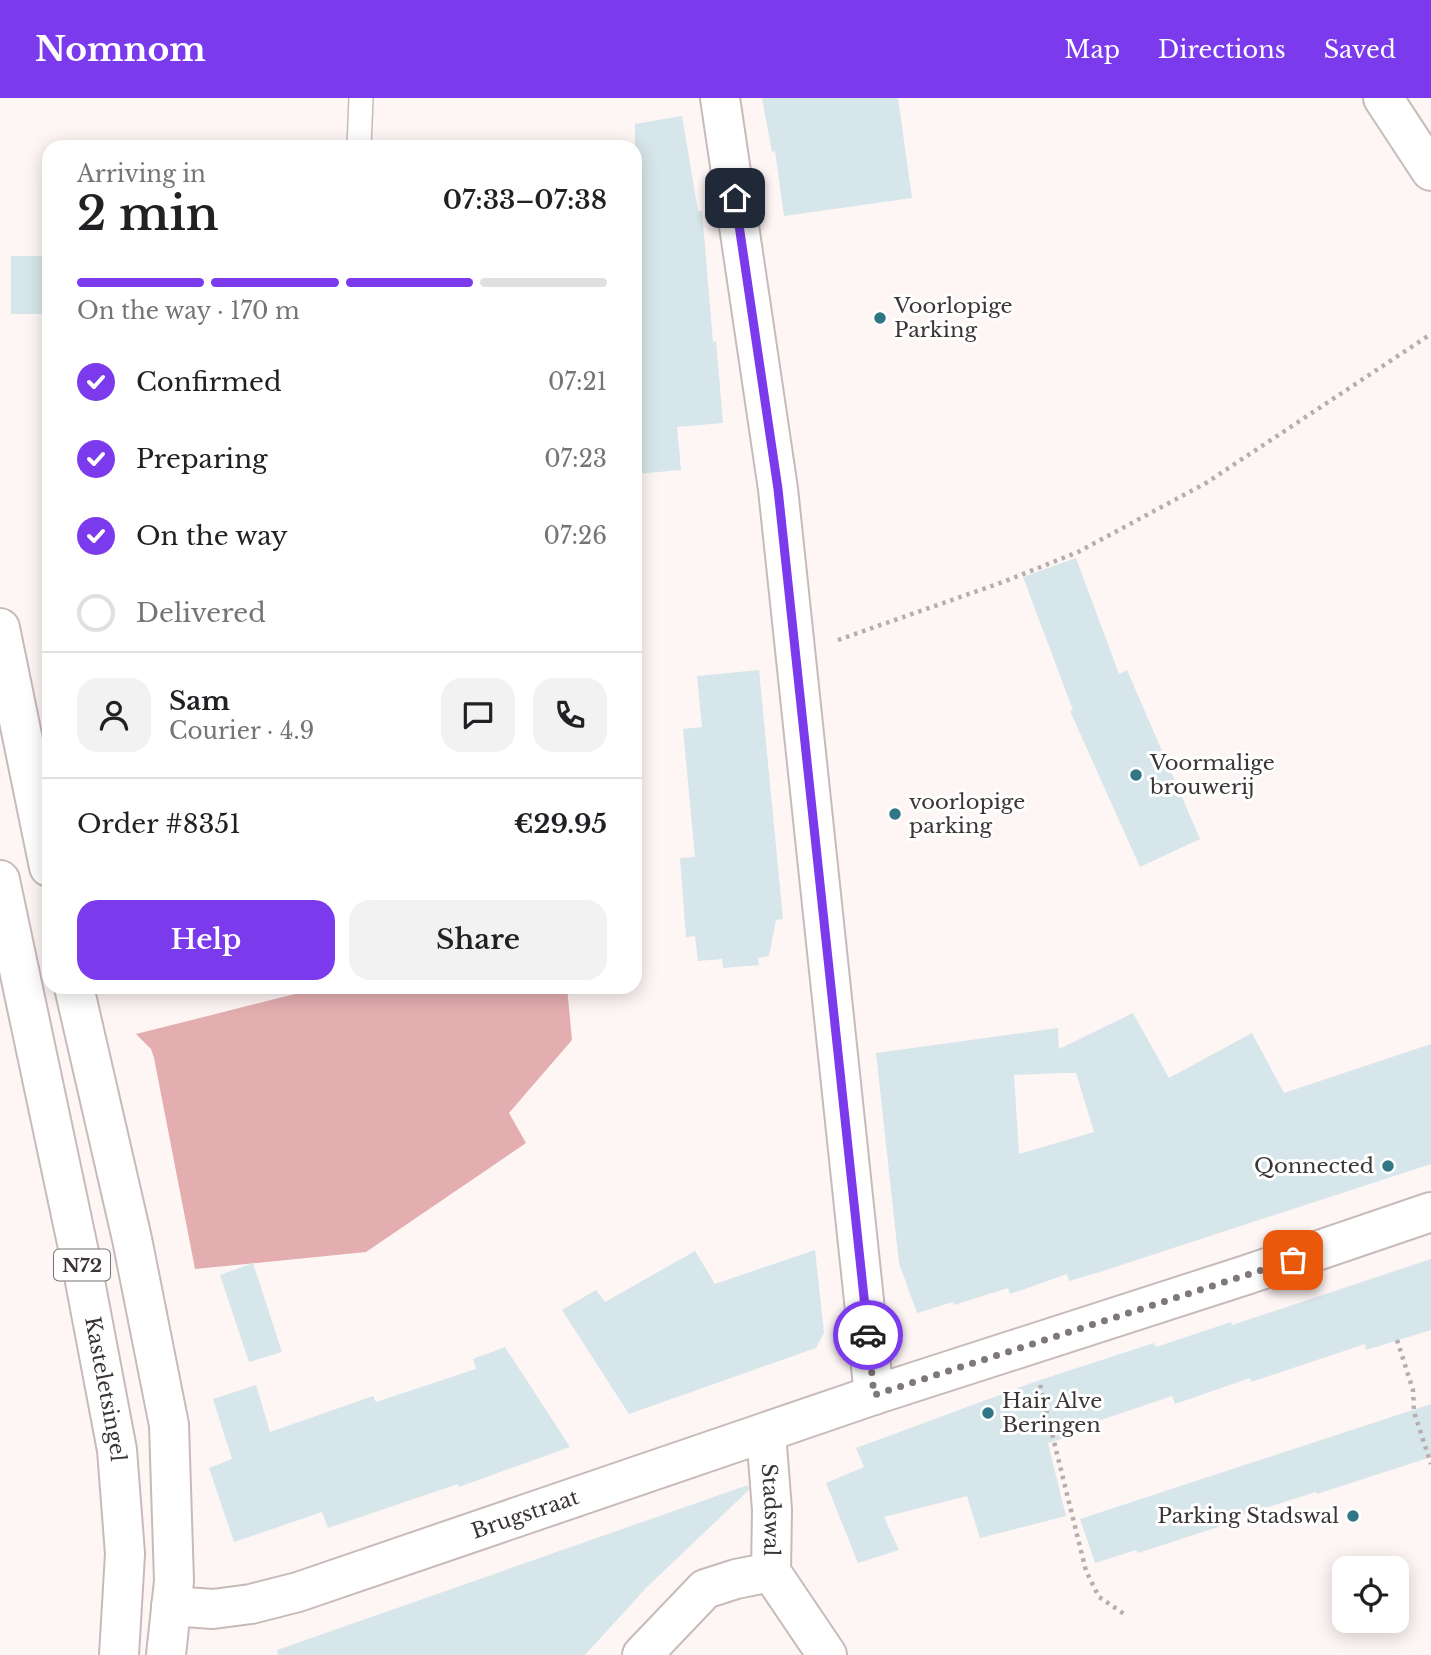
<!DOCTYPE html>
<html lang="en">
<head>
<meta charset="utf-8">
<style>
  body { margin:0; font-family:"Libre Baskerville",serif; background:#f2f2f2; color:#202124; height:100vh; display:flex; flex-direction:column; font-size:26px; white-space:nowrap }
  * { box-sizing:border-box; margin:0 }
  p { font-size:23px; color:#757577 }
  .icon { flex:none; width:38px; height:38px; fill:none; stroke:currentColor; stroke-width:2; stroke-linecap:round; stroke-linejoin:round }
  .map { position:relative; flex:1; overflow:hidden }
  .panel { position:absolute; left:42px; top:42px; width:600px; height:854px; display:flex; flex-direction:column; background:#fff; border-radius:21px; box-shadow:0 4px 18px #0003 }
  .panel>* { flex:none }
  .controls { position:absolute; left:1332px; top:1458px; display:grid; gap:14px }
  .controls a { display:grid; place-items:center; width:77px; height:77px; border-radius:14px; background:#fff; box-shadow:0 4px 18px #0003; font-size:35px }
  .pin { position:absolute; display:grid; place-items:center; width:60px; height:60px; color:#fff; margin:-30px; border-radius:14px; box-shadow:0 4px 10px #0006 }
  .courier { position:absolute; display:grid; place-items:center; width:70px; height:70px; margin:-35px; border:5px solid #7c3aed; border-radius:50%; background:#fff; color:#222; box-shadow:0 2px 9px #0007 }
  .head em { font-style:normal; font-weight:600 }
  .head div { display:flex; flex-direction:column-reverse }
  .head { display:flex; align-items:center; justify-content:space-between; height:119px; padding:0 35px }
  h1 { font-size:46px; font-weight:600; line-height:52px }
  .bar { display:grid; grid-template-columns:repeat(4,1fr); gap:10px 7px; align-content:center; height:84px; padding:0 35px }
  .bar i { height:9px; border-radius:5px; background:#e0e0e0 }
  .bar .on { background:#7c3aed }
  .bar p { grid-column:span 4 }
  .line { display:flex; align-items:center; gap:18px; padding:0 35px; border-top:2px solid #e0e0e0 }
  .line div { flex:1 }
  .round { display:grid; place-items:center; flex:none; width:74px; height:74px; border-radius:21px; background:#f2f2f2 }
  ol { padding:0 35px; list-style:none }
  li { display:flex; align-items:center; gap:21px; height:77px }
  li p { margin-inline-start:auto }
  li .icon { padding:7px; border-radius:50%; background:#7c3aed; color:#fff; stroke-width:4 }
  li:last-child { color:#757577 }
  li i { width:38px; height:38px; border:4px solid #e0e0e0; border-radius:50% }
  .action { display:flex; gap:14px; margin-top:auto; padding:14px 35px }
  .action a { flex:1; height:80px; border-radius:21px; background:#7c3aed; color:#fff; font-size:28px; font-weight:600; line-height:80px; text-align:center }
  .action a+a { background:#f2f2f2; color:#202124 }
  header { display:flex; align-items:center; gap:42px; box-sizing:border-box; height:98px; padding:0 35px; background:#7c3aed; color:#fff }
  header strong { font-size:33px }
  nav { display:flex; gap:38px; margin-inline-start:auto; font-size:24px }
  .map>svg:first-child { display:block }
</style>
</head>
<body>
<header>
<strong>Nomnom</strong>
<nav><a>Map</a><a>Directions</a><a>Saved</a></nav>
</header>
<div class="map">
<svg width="1431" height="1557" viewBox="0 0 1431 1557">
  <rect width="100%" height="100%" fill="#fef5f5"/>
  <path fill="#e4aeb0" d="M323,889H567L572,942L509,1015L526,1045L366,1154L195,1171L154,960L151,951L136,936Z"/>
  <path fill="#d7e6ea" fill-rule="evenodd" d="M762,0H898L912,100L784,118L775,53L772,54Z
    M682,18L698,113H702L713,244L716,243L723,325L677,329L681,372L635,376V26Z
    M11,158H49V216H11Z
    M1076,460L1119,576L1127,572L1200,741L1140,769L1070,613L1073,612L1023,479Z
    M759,572L783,821L776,822L769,858L758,860L759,867L723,870L722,861L698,863L695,838L686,839L680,760L695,759L683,631L702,629L697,578Z
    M1133,915L1169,980L1252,935L1284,995L1431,946V1066L1103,1173L1069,1183L1067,1176L1010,1196L1008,1190L954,1207L953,1204L917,1215L899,1165L876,955L1058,930L1059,951ZM1060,975H1076L1094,1034L1019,1056L1014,977Z
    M815,1152L824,1235L816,1250L629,1316L562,1212L596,1192L605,1204L695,1153L715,1186Z
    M1431,1161V1232L1366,1252L1365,1246L1251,1284L1250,1280L1175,1306L1172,1298L1095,1324L1097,1330L1048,1345L1066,1418L980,1440L967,1398L884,1419L899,1452L858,1465L826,1385L864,1369L856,1350L1040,1282L1154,1245L1156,1249L1231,1224L1232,1227Z
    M253,1165L282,1254L249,1264L220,1177Z
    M505,1249L570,1349L459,1389L458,1386L328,1430L322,1414L234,1444L209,1370L232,1361L213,1301L256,1287L270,1334L373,1298L376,1304L476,1271L473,1261Z
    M1431,1306V1359L1317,1396L1316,1394L1220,1424L1221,1428L1138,1455L1136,1452L1095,1465L1080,1421Z
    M748,1387L749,1392L647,1489L585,1557H278L277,1552Z"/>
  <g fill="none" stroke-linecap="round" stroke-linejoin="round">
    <defs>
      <path id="lane" d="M359,49L361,0"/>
      <g id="street">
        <path d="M720,0L778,391L874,1297"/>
        <path d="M1383,0L1431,73"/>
        <path id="s1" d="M766,1335L772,1412L771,1474L827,1557"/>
        <path id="s2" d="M171,1508L213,1511L251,1506L298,1494L874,1297L1246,1177L1431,1114"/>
        <path d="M642,1557L705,1491L736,1481L771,1474"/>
      </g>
      <g id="primary">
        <path d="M0,530L49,769"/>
        <path id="s3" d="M0,782L84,1178L117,1352L125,1456L119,1557"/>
        <path d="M74,889L132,1141L169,1327L174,1483L166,1557"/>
      </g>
    </defs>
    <use href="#lane" stroke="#c9baba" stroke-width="26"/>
    <use href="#street" stroke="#c9baba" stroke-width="42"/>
    <use href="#primary" stroke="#c9baba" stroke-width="42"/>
    <path stroke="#b6aeae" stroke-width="4.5" stroke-dasharray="3.5 5" stroke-linecap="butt" d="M838,542L1003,484L1078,454L1206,385L1431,236
      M1397,1242L1413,1292L1414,1314L1431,1366
      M1040,1287L1086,1473L1099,1499L1127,1518"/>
    <use href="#lane" stroke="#fff" stroke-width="23"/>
    <use href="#street" stroke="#fff" stroke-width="38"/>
    <use href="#primary" stroke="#fff" stroke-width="38"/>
  </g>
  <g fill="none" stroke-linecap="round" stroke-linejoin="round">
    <path stroke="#7f7878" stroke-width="7" stroke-dasharray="0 12.6" d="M868,1237L874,1297L1293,1162"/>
    <path stroke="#7c3aed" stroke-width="9" d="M735,100L778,391L868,1237"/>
  </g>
  <g fill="#317685" stroke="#fff" stroke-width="2.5">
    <circle cx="880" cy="220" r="7"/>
    <circle cx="1136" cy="677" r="7"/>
    <circle cx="895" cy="716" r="7"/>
    <circle cx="1388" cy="1068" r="7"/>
    <circle cx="988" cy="1315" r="7"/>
    <circle cx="1353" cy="1418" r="7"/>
  </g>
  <g text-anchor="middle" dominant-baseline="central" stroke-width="6" stroke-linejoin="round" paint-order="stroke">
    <rect fill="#fff" stroke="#767272" stroke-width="2" x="54" y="1151.5" width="56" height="31" rx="5"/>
    <g font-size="19" font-weight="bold" fill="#3b3535">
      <text x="82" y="1167">N72</text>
    </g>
    <g font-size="21" fill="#3b3535" stroke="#fff" text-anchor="start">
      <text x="894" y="208">Voorlopige<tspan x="894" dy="24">Parking</tspan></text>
      <text x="1150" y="665">Voormalige<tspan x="1150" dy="24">brouwerij</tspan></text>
      <text x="909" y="704">voorlopige<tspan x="909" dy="24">parking</tspan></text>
      <text x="1374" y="1068" text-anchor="end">Qonnected</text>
      <text x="1002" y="1303">Hair Alve<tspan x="1002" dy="24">Beringen</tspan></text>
      <text x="1339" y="1418" text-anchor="end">Parking Stadswal</text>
    </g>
    <g font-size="21" fill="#3b3535" stroke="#fff">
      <text stroke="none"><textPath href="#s3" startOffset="520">Kasteletsingel</textPath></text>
      <text stroke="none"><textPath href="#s1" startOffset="77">Stadswal</textPath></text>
      <text stroke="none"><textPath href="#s2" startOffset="369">Brugstraat</textPath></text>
    </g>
  </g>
</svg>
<div class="controls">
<a><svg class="icon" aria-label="locate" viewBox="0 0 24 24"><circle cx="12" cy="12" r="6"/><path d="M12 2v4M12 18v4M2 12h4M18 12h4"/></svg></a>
</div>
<div class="pin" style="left:1293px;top:1162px;background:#ea580c"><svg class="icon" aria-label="bag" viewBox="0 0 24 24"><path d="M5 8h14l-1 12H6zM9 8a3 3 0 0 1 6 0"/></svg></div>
<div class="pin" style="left:735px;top:100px;background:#1f2937"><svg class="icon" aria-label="home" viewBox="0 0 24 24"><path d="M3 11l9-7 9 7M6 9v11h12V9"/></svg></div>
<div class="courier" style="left:868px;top:1237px"><svg class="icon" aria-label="car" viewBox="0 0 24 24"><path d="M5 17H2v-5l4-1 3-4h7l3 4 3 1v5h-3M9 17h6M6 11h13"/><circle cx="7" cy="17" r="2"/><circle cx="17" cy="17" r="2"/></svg></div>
<section class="panel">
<div class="head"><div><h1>2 min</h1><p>Arriving in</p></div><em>07:33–07:38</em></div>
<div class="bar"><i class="on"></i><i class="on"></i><i class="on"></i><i></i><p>On the way · 170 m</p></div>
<ol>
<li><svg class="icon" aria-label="check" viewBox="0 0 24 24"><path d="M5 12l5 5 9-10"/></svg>Confirmed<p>07:21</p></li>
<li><svg class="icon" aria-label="check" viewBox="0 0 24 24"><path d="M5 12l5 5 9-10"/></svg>Preparing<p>07:23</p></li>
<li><svg class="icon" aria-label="check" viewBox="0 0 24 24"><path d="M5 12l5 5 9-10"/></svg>On the way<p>07:26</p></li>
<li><i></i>Delivered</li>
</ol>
<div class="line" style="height:126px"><a class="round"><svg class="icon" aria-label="person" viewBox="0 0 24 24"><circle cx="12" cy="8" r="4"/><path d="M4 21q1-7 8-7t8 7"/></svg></a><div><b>Sam</b><p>Courier · 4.9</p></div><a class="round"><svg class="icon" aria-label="chat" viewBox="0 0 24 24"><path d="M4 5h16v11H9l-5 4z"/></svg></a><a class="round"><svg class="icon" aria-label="phone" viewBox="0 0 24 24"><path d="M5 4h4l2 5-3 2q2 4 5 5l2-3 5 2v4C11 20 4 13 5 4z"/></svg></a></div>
<div class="line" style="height:91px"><div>Order #8351</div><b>€29.95</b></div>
<div class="action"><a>Help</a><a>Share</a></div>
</section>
</div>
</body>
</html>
